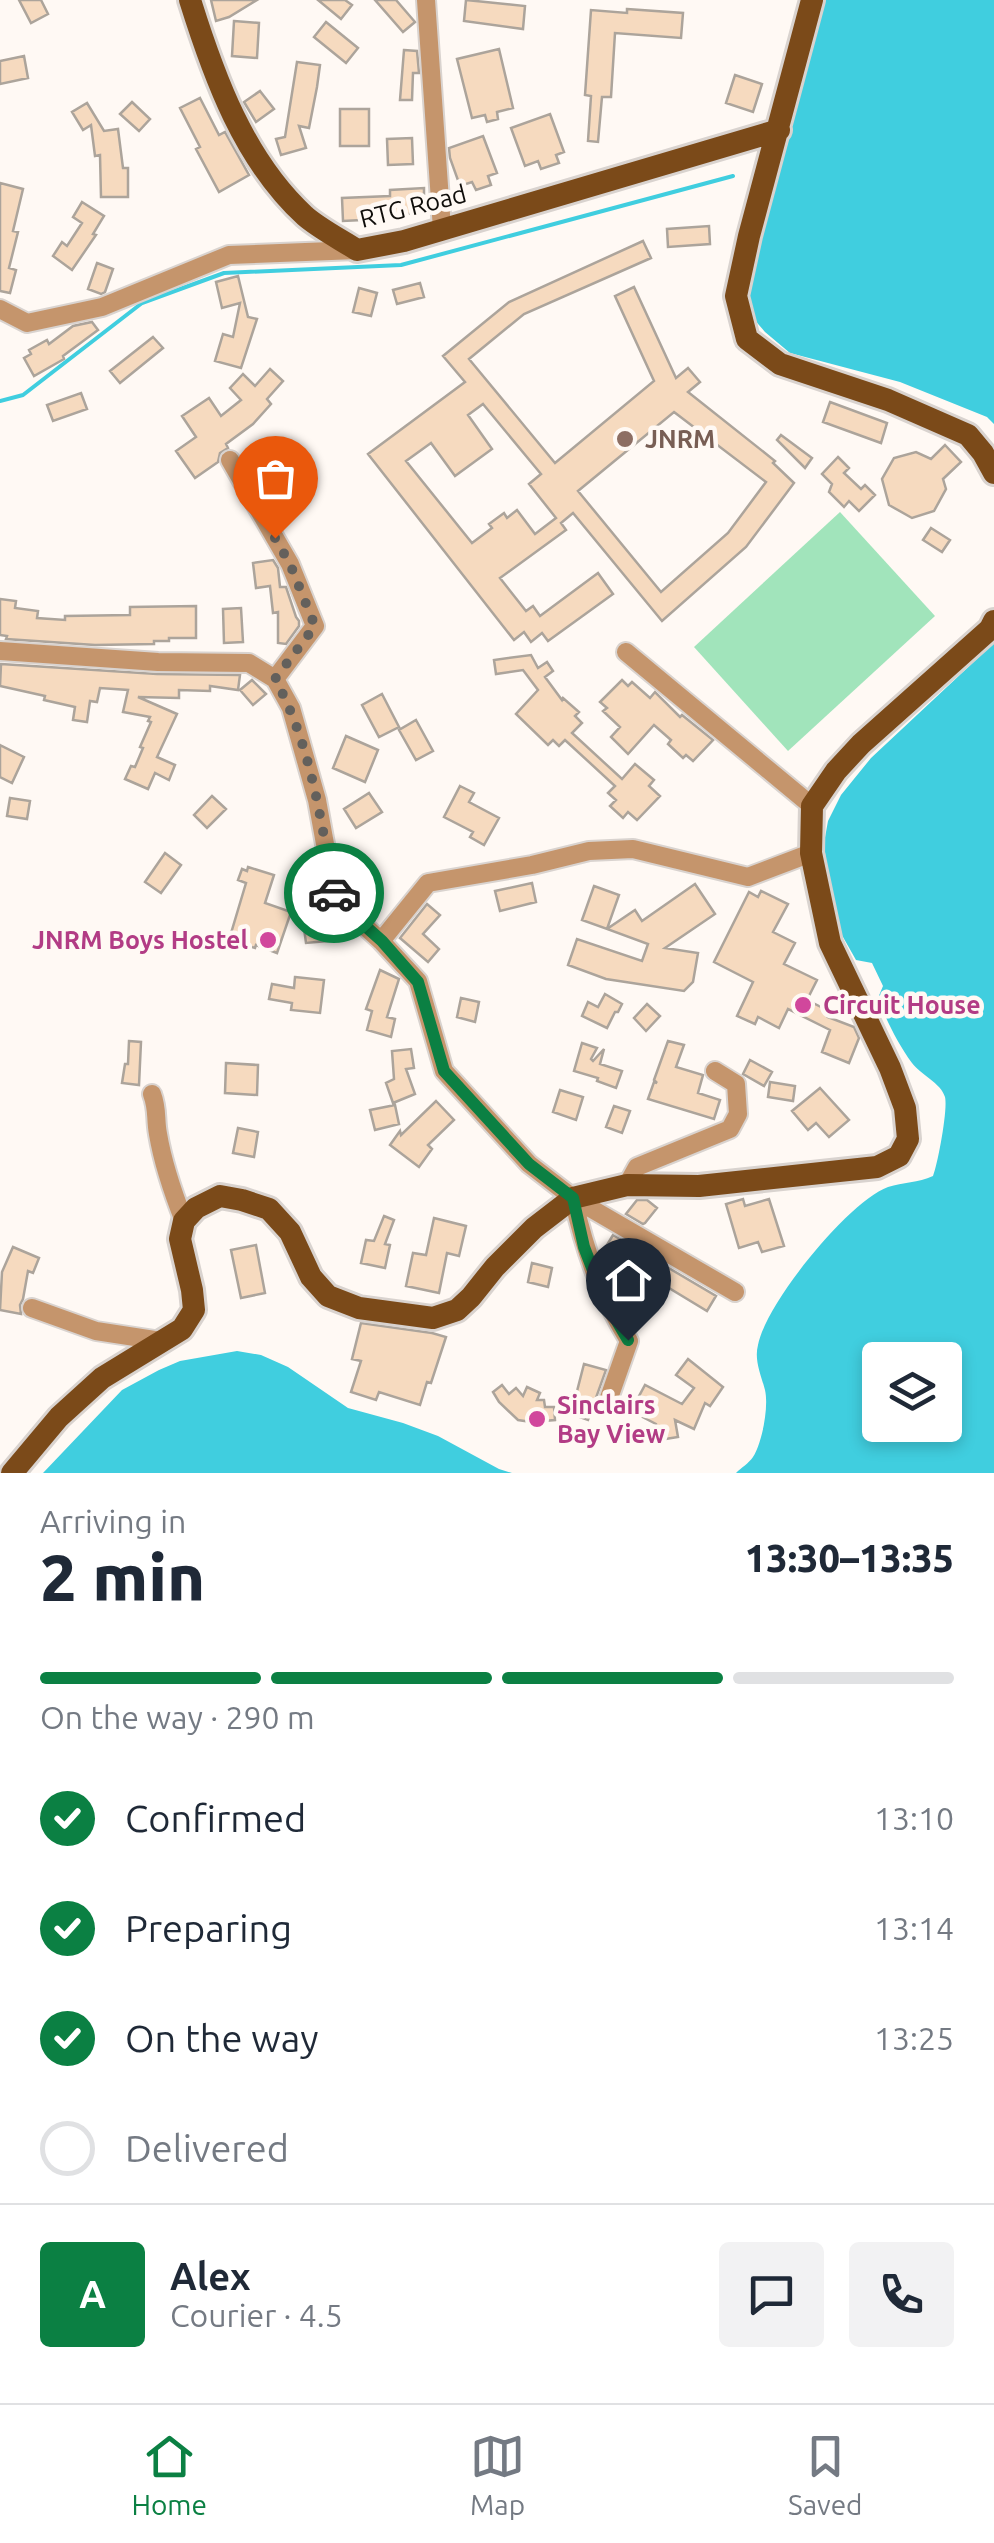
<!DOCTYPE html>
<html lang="en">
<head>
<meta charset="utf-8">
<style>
  body { margin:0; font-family:Ubuntu,sans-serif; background:#f2f2f3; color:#1f2937; height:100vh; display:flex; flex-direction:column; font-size:38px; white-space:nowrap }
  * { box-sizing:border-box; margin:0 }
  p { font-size:32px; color:#747a83 }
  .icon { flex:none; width:55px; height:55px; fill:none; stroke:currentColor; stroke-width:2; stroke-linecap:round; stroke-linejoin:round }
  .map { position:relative; height:1473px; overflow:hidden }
  .sheet { display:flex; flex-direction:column; background:#fff; flex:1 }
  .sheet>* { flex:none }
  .controls { position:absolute; left:862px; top:1342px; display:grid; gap:20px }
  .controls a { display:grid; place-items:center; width:100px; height:100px; border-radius:10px; background:#fff; box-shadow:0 5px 15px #0003; font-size:50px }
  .pin { position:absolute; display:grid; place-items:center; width:85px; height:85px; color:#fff; margin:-102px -42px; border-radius:50% 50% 50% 0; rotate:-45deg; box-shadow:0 0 10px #0007 }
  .pin .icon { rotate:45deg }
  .courier { position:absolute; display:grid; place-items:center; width:100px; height:100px; margin:-50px; border:8px solid #0b8043; border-radius:50%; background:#fff; color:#222; box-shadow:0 2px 12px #0007 }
  .head em { font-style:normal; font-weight:800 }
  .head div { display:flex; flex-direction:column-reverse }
  .head { display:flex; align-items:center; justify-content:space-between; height:170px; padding:0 40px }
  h1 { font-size:65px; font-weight:800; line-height:75px }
  .bar { display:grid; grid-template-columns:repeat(4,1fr); gap:15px 10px; align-content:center; height:120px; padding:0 40px }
  .bar i { height:12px; border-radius:8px; background:#e0e1e3 }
  .bar .current { background:#0b8043 }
  .bar p { grid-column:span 4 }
  .line { display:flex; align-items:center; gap:25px; padding:0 40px; border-top:2px solid #e0e1e3 }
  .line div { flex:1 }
  .round { display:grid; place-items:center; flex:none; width:105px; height:105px; border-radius:10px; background:#f2f2f3 }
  ol { padding:0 40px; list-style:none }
  li { display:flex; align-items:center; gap:30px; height:110px }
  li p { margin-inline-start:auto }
  li .icon { padding:10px; border-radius:50%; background:#0b8043; color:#fff; stroke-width:4 }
  li:last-child { color:#747a83 }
  li i { width:55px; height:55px; border:5px solid #e0e1e3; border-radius:50% }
  .dock { display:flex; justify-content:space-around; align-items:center; height:140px; border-top:2px solid #e0e1e3; background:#fff; font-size:28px; color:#747a83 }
  .dock a { display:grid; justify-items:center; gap:5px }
  .dock .current { color:#0b8043 }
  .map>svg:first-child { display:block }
</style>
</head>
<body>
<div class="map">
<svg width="994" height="1473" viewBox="0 0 994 1473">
  <rect width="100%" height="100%" fill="#fff9f4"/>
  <path fill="#a1e4bb" d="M840,512L935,616L788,751L694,647Z"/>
  <path fill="#40cedf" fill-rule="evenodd" d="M822,0H994V424L987,417L900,382L790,353L765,332L752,317L746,296L749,278Z
    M994,643V1473H736C741,1468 749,1463 753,1457C762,1443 769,1407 765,1390C761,1375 754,1360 758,1345C766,1303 848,1202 888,1187C903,1182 918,1183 933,1176C938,1163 948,1109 945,1097C941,1083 920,1074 912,1063C898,1044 886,1020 878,998L883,986L872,963L856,960L839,930L829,891L824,843L828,821L841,795L871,758ZM880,1360H945V1425H880Z
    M237,1351L261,1355L288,1367L348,1408L403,1423L438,1436L499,1469L512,1473H43L122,1390L159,1370L180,1361Z"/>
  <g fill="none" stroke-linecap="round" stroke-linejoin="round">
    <path stroke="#40cedf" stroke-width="4" d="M0,401L23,395L142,303L224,273L401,265L733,176"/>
  </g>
  <path fill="#f6dabf" stroke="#aca49b" stroke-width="2.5" fill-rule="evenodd" d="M19,0H41L48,14L31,23Z
    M211,0H257L229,17L216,21Z
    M318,0H345L352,5L341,19Z
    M375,0H396L415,22L403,32Z
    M466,0L525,6L523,29L464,21Z
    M627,9L683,13L681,38L615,33L611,97H602L598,142L588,141L591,96L585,95L591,10L627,13Z
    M234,21L259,23L257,58L232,56Z
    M326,22L358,48L346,63L314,37Z
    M499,49L513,108L497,112L498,119L487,122L485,115L472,118L457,59Z
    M404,50L417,51L419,73H413L412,100H400Z
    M24,56L28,78L0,84V61Z
    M297,62L320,65L317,87L309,128L299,126L306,148L281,155L276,139L285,137Z
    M735,75L762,84L753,112L726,103Z
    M260,91L274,109L256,122L244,102Z
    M200,98L219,135L225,132L249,175L219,192L196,149L200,147L180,108Z
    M132,102L150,119L139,131L120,114Z
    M87,103L104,131L118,129L123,168H128V197H101L100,155L95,156L91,125L83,130L72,112Z
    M340,109H369V146H340Z
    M550,114L564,152L556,155L559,163L541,169L538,161L525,166L511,128Z
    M483,136L497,173L488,176L491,185L476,190L472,182L460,186L450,158L449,148Z
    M412,138L413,164L388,165L387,139Z
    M0,183L23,189L13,231L18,232L9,268L16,270L10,293L0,291Z
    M424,188V213L385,215L362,217V220L343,221L342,198L390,196V190Z
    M82,202L104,216L93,234L96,235L72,270L53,256L62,242L67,246L82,223L73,217Z
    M709,226L710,244L668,247L667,229Z
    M643,241L651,258L524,314L469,359L555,463L654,381L615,296L634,287L676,378L688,368L700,382L688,392L775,461L773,463L794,483L746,547L662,621L573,513L561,523L566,530L500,578L526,611L533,606L540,616L598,573L613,594L548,641L542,633L531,642L524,632L514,640L368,454L465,382L443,356L509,302ZM483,404L541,474L529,484L556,518L535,534L517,510L507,518L504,513L489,524L492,528L472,543L406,461L431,443L455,476L492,449L468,415ZM674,412L766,482L728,533L661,592L578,491Z
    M97,263L113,269L105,292L101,294L88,289Z
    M238,276L248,317L257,319L241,368L215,361L223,334L233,337L240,303L222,308L216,282Z
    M420,283L424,297L397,304L393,290Z
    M359,288L377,293L371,316L353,312Z
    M92,322L98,330L63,356L64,359L34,376L24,358L31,354L29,350L47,340L49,344L73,326Z
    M153,337L163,348L120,383L110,371Z
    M270,369L283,381L267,399L271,404L253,424L226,444L228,448L220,453L218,462L195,478L176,451L196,437L182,416L209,398L221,416L241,400L230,388L243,374L255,386Z
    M81,393L87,409L53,421L47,405Z
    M830,402L887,423L881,443L823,422Z
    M781,435L812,458L805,468L777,440Z
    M945,445L961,462L943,479L946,489L934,511L912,518L889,505L882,479L894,458L916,452L931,459Z
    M838,457L849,468L844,473L861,489L865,485L875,495L859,511L849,501L844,507L829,492L832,484L822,474Z
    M931,528L950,540L942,552L923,540Z
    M273,560L278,568L280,587H286L296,617L299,621V626L286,644L278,643V612L273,613L270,586L256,588L253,563Z
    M0,599L16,601L15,608L38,611L37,618L65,620V616L130,615V607L196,606V638H169V641H154V644L95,645L6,639L7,636L0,635Z
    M241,608L243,642L224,643L223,609Z
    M531,655L538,668L547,662L553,671L545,677L562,700L563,698L579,712L575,716L582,723L572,733L622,779L635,764L654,780L649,786L660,796L637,820L628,812L623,818L610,806L616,800L608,793L615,786L565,740L559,746L553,740L548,745L516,714L538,690L523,670L496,674L494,660Z
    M1,664L157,674L240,675L238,690L210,686V691L179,690V698L138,697L177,714L157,757L175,765L169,780L155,773L148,789L125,779L131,766L135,767L143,748L140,747L151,722L148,721L150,717L123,712L128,690L100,688L97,702L90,701L87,722L73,720L75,707L44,700L45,696L0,686Z
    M252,680L266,694L253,705L240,690Z
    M622,680L628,686L632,682L650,698L655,692L680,717L682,715L713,740L693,761L686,755L683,758L668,744L671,740L654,725L628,754L611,737L620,727L603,711L607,708L600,702Z
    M382,694L399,727L379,737L362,705Z
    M416,720L433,751L416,760L399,730Z
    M346,736L378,750L365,782L333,768Z
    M0,745L24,757L12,783L0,777Z
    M460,786L474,793L469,802L499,818L484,845L470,837L473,832L444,817Z
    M369,793L382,812L356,828L344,809Z
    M212,796L226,809L207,828L194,815Z
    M10,798L30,801L27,819L7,816Z
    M165,853L181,865L161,893L145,882Z
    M248,867L274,875L265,903L291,912L277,953L256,945L255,948L229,940L246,883L238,880L242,869L247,871Z
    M532,883L536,902L500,911L495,891Z
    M695,884L715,914L665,948L698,953L693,982L684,991L606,979L568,965L577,939L642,961L648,944L607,929L635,910L642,921Z
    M594,886L619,895L607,929L582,920Z
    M761,891L788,904L773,932L795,943L784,964L817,980L807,1000L831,1012L828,1017L854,1027L859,1038L849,1063L822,1052L830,1030L788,1009L779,1028L758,1017L755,1024L737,1016L753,982L714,962L749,892L758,897Z
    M427,904L440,915L423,934L439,949L428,962L400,938Z
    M324,911L327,941L306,943L302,914Z
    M380,970L399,979L387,1017L395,1019L391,1037L367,1030L372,1011L366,1009Z
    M295,977L324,980L320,1013L291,1010L292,1003L269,999L272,984L294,988Z
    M605,994L622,1004L618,1012H615L607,1028L582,1016L588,1002L598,1007Z
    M461,998L479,1002L475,1022L457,1017Z
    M647,1004L660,1016L646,1031L634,1018Z
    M129,1041L141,1042L139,1085L122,1083L125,1064H128Z
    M668,1041L684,1045L676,1067L703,1075L698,1093L720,1100L714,1119L648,1099L654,1082L657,1083L654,1080Z
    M582,1043L597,1048L591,1059L593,1061L604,1049L600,1064L622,1071L616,1088L597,1081L598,1078L574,1071Z
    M411,1049L414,1068L406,1069L415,1094L393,1103L386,1083L394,1079L392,1051Z
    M750,1060L772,1072L764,1086L743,1074Z
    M226,1063L258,1065L257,1095L225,1093Z
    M770,1082L795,1086L793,1101L768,1097Z
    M820,1088L849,1120L829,1137L816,1123L808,1130L792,1111Z
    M560,1090L583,1097L576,1120L553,1112Z
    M436,1101L454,1120L428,1145L432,1149L419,1167L390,1145L400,1131L401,1135Z
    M395,1105L399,1124L375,1130L370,1110Z
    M614,1106L630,1111L622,1133L606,1127Z
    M238,1128L258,1132L254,1157L233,1153Z
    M743,1199L745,1206L769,1199L784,1246L762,1252L758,1242L739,1248L726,1204Z
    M637,1200H647L657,1208L645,1223L643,1224L626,1214Z
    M384,1216L394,1220L385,1244L390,1245L385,1268L361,1263L366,1240L374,1241Z
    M434,1218L466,1226L459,1256L447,1253L439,1293L406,1286L413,1253L426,1255Z
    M613,1235L716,1296L707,1311L636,1268L633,1272L602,1253Z
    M256,1245L265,1293L241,1298L231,1250Z
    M13,1247L39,1258L33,1273L28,1271L23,1299L20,1305L21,1314L0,1310L2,1272Z
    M532,1263L552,1268L548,1287L528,1282Z
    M361,1323L432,1333L446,1337L431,1383L427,1382L420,1405L379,1392L376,1400L351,1392L361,1361L352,1359Z
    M688,1359L723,1387L710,1406L705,1403L694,1429L675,1420L678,1437L659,1440L656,1424L631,1411L645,1385L682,1404L694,1388L676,1375Z
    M584,1364L606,1370L588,1420L565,1412L571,1393L576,1395Z
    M502,1385L509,1394L516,1388L523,1396L527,1387L540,1393L537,1400H544L545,1407H554L555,1420L531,1422L518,1420L499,1402L493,1392Z"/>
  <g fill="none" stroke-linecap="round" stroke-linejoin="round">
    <defs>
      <path id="minor" d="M426,0L442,229
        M0,309L27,323L102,307L229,255L357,250
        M230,460L290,564L315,626L275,679
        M0,651L158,662L249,663L275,679L291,708L317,800L335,899L381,941L418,981L444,1071L529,1164L573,1198L735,1292
        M626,652L812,806
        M381,941L428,883L532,865L589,851L633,849L748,877L811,853
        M152,1094C158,1110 155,1118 158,1134C163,1164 173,1193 184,1221
        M627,1185L637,1167L730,1129L738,1114L736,1084L715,1071
        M573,1198C586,1255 599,1290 629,1341L609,1398
        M32,1308L96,1331L161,1341"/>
      <path id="major" d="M190,0C214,77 244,160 305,216C320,229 340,239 357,250L404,241L779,130
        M812,0L749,236L736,296L747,339L780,364L888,400L968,435L983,453L994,473
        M12,1473L59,1417L102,1378L182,1329L194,1310L192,1290L180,1239L184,1221L196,1208L220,1196L242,1200L269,1209L290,1232L311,1277L328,1296L359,1308L433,1318L457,1310L471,1297L495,1267L534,1228L573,1198L627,1185L699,1186L877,1167L899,1156L908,1139L905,1108L890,1068L830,943L811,853L812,806L836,771L861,744L990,629L994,621"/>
    </defs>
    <use href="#minor" stroke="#d9d3cf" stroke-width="22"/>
    <use href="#major" stroke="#d9d3cf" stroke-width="28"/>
    <use href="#minor" stroke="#c5956c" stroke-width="18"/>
    <use href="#major" stroke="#7b4a19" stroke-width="22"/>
  </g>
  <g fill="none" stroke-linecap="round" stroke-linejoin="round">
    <path stroke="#63605c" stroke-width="10" stroke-dasharray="0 18" d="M275,538L290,564L315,626L275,679C311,744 321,821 334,893"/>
    <path stroke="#0b8043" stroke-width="12" d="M334,893L335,899L382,941L418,982L444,1071L529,1164L573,1198L584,1247L604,1299L628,1340"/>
  </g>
  <circle fill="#8d6e63" stroke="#fff9f4" stroke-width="4" cx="625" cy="439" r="10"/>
  <g fill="#d1479c" stroke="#fff9f4" stroke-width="4">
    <circle cx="268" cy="940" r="10"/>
    <circle cx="803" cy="1005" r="10"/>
    <circle cx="537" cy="1419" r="10"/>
  </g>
  <g text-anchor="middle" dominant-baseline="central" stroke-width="9" stroke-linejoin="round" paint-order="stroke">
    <g font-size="25" fill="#0f0d0a" stroke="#fff9f4">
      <text transform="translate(413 206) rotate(-14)">RTG Road</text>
    </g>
    <g font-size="25" font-weight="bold" fill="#785e54" stroke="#fff9f4" text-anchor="start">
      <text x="645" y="439">JNRM</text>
    </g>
    <g font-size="25" font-weight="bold" fill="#b23c85" stroke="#fff9f4" text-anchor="start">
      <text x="248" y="940" text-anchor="end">JNRM Boys Hostel</text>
      <text x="823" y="1005">Circuit House</text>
      <text x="557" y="1405">Sinclairs<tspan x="557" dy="29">Bay View</tspan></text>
    </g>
  </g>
</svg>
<div class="controls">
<a><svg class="icon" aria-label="layers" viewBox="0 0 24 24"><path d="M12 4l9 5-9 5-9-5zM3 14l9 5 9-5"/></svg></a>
</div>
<div class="pin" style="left:275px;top:538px;background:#ea580c"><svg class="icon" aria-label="bag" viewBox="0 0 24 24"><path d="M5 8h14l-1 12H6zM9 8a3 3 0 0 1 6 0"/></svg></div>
<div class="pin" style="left:628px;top:1340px;background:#1f2937"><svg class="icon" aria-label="home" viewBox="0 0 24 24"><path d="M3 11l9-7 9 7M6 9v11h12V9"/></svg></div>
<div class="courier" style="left:334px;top:893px"><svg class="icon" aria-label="car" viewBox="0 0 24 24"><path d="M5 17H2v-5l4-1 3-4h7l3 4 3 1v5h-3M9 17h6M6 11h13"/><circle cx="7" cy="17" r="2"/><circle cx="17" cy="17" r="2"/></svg></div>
</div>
<section class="sheet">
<div class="head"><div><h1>2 min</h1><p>Arriving in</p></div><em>13:30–13:35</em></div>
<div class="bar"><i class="current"></i><i class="current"></i><i class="current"></i><i></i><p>On the way · 290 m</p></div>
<ol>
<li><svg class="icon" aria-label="check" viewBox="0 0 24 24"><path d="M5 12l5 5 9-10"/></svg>Confirmed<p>13:10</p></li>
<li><svg class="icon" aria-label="check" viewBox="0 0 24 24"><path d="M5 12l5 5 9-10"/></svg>Preparing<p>13:14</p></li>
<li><svg class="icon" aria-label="check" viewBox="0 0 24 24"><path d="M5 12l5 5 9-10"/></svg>On the way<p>13:25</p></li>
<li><i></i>Delivered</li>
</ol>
<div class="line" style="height:180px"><b class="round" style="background:#0b8043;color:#fff">A</b><div><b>Alex</b><p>Courier · 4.5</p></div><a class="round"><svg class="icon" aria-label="chat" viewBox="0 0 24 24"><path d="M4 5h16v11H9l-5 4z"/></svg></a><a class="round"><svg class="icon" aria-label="phone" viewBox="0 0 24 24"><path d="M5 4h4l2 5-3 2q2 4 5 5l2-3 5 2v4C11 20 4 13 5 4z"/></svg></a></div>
</section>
<nav class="dock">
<a class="current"><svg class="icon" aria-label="home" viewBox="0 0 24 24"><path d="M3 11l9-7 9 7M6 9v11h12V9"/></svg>Home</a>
<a><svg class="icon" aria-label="map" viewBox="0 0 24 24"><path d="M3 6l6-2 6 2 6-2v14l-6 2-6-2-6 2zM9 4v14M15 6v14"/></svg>Map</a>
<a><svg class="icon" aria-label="saved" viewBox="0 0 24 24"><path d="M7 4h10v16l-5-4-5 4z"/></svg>Saved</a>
</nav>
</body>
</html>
